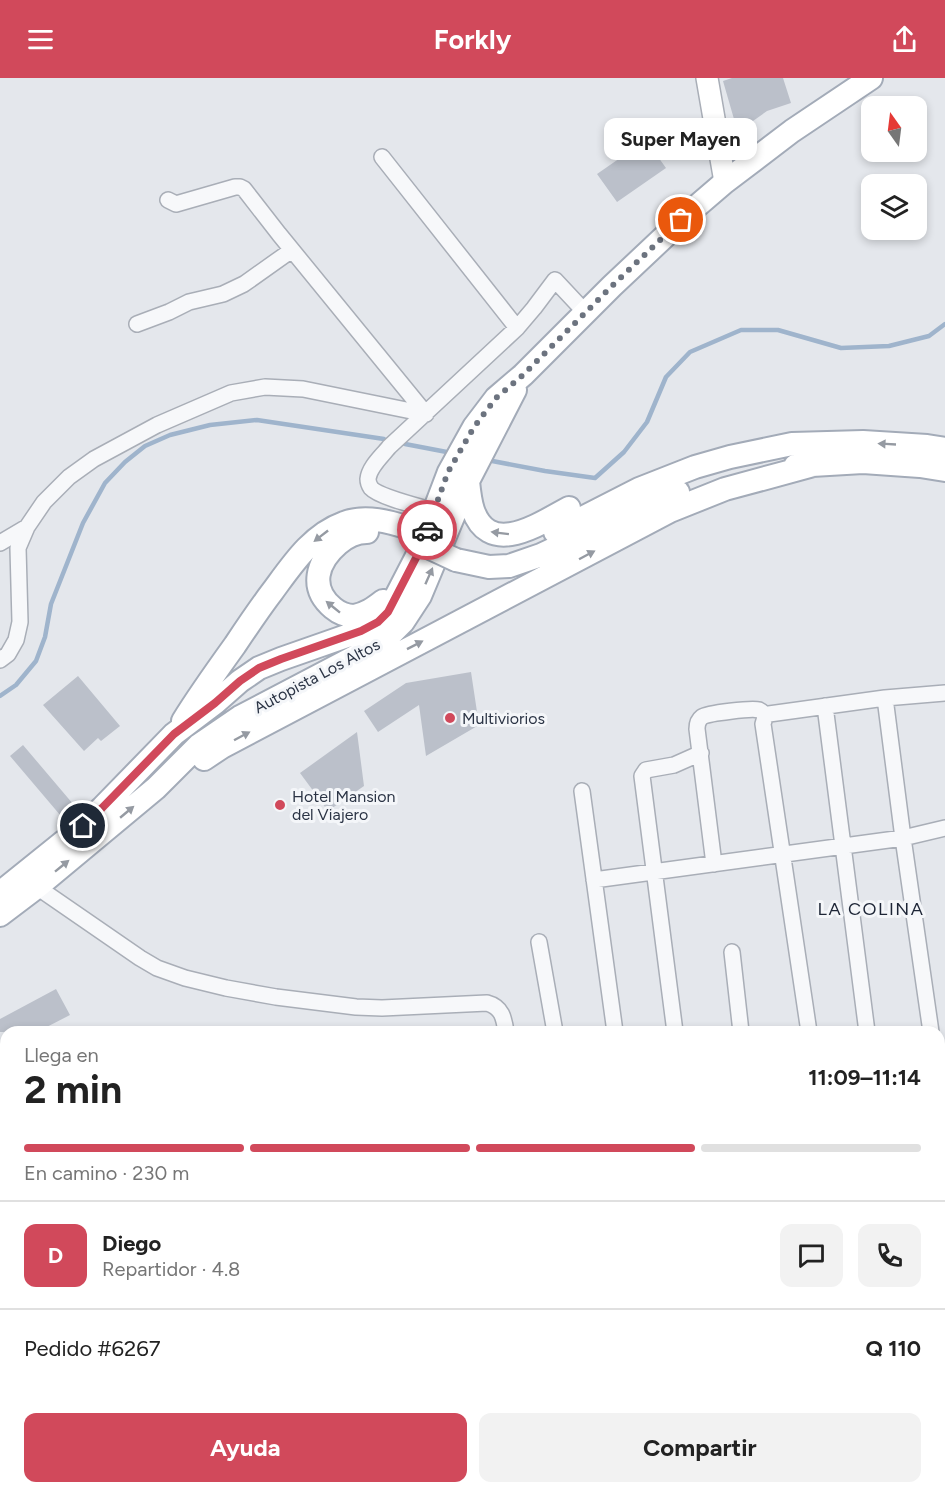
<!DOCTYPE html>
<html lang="es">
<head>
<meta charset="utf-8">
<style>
  body { margin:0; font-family:Figtree,sans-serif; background:#f2f2f2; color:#222; height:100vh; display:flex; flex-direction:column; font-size:22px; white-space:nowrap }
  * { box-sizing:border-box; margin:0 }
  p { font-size:20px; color:#767676 }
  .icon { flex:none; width:33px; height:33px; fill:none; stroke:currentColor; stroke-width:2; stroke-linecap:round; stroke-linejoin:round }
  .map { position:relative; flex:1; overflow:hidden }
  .side { position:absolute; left:0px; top:948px; width:945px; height:468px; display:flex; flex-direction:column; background:#fff; border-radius:18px 18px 0 0; box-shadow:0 3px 9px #0003 }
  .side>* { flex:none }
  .needle { width:39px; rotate:346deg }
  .controls { position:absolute; left:861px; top:18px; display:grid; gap:12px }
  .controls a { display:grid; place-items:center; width:66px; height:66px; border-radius:12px; background:#fff; box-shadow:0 3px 9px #0003; font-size:30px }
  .pin { position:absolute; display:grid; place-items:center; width:51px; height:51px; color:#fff; margin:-26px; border:3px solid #fff; border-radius:50%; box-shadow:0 2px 6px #0007 }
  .courier { position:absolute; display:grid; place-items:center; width:60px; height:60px; margin:-30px; border:4px solid #d1495b; border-radius:50%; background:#fff; color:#222; box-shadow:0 2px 8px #0007 }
  .bubble { position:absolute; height:42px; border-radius:12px; background:#fff; box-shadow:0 3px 9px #0003; font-size:20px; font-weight:700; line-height:42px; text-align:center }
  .summary em { font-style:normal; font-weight:700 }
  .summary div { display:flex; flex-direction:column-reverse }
  .summary { display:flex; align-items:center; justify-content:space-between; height:102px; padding:0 24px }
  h1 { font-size:39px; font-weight:700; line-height:45px }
  .bar { display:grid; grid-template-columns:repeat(4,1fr); gap:9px 6px; align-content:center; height:72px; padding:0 24px }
  .bar i { height:8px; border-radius:4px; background:#e0e0e0 }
  .bar .on { background:#d1495b }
  .bar p { grid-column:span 4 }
  .line { display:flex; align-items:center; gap:15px; padding:0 24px; border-top:2px solid #e0e0e0 }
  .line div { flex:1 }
  .round { display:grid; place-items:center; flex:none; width:63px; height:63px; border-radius:12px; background:#f2f2f2 }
  .primary-button { display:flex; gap:12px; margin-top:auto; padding:12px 24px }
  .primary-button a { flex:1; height:69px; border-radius:12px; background:#d1495b; color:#fff; font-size:24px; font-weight:700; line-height:69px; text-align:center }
  .primary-button a+a { background:#f2f2f2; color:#222 }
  header { display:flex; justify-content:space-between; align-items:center; height:78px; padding:0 24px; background:#d1495b; color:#fff; font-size:27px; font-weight:700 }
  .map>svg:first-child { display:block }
</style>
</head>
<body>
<header><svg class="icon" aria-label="menu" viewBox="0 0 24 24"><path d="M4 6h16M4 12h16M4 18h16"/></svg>Forkly<svg class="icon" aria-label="share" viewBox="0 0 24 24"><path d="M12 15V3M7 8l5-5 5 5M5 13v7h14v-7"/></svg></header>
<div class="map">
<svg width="945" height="1416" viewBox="0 0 945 1416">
  <rect width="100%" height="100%" fill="#e4e7ec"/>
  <path fill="#c9d6c5" d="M945,1127V1195L940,1196L939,1129Z"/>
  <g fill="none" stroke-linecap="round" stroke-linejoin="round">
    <path stroke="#9fb4cc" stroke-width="4.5" d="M405,366L452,375
      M487,382L545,393L595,400L624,374L647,344L666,299L690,274L741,252H778L841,270L889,268L929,258L945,246
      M0,618L16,607L36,583L45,559L51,526L83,445L105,405L125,384L145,368L170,357L210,347L257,342L384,361"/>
  </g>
  <path fill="#bbc0ca" d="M732,0H783L791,25L767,33L743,50L736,48L723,3Z
    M646,62L666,90L617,124L597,96Z
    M471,594L479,647L426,678L419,627L378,654L364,633L406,605Z
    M78,598L120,648L101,663L98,660L84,673L43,627Z
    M357,654L364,708L328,733L300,695Z
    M23,667L79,733L66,744L10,678Z
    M56,911L70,937L37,954H0V941Z"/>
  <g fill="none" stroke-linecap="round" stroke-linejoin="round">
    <defs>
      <path id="street" d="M382,79L517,250
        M168,122L176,126L235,109H240L244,111L279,156L426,336
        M137,246L169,234L189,224L223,216L244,206L292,172
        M434,433C421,429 379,419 371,410C369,407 368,404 368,401C369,389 382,378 389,369L517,250L534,230L555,202L585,234
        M0,465L27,449
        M0,582L8,576L16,562L20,544L18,470L27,449L44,424L69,399L94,381L157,347L231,315L265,309L303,311L426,336
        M885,620L903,760L931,954
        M825,628L867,954
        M765,639L763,646L809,954
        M765,639L769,636L885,620L945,615
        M582,713L615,954
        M714,786L697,651C697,646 698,642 702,639C708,635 752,630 759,632C763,634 763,634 765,639
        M31,802L37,809L140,880L157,890L185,900L226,910L276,919L356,929L382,930L487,925C502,929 504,940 506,954
        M594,802L903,760L945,750
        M539,864L555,954
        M732,874L741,954
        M675,954L642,698L646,692L674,687L701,675
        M939,1038L941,1058
        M0,1134L3,1140
        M0,1155H6
        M939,1269L945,1302
        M504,1410L505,1416
        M559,1410L561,1416
        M629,1410L633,1416
        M718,1410L724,1416
        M791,1410L796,1416"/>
      <path id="secondary" d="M707,0L725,104"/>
      <path id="primary" d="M795,388L863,384L920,388L945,392
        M468,403C469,413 470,423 473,432C490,480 539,446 569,430
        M367,454C356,454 346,459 338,466C317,484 309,510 333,530C339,535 346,538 354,538C366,536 374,530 383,523
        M555,454L639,411L695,389L730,379L792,366L863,364L927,368L945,371
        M456,482L489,489L509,488L541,477L626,437L678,414
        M183,643C199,617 217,592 235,567C247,549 259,531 272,514C292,487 311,457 344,445C367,436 393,445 416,452
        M204,681L222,669L670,433L725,411L810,388
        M0,815L83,748L102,730L174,656L215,625L240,603L259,590L281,581L361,553L378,544L388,534L417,478L449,394L474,349L496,320L523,297L612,208L697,128L725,104L792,53L871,0
        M0,837L37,809L156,710L199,667L240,639L366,573L388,559L403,544L420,518L468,403L515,312"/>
    </defs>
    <use href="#street" stroke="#a9aeb7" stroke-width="18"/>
    <use href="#secondary" stroke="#a9aeb7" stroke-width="24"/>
    <use href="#primary" stroke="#a3abb8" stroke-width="26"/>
    <use href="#street" stroke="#f7f8fa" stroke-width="15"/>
    <use href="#secondary" stroke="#fff" stroke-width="21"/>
    <use href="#primary" stroke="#fff" stroke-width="22"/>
    <defs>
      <path id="primary-bridge" d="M411,461L456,482"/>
    </defs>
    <use href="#primary-bridge" stroke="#a3abb8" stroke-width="26" stroke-linecap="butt"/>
    <use href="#primary-bridge" stroke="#fff" stroke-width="22"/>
  </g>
  <defs><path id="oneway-solid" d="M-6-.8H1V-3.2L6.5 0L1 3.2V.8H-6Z" transform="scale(1.5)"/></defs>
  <g fill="#959aa2">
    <use href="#oneway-solid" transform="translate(887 366) rotate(-177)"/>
    <use href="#oneway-solid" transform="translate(500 455) rotate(-173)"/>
    <use href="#oneway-solid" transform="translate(321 458) rotate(142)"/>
    <use href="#oneway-solid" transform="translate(587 477) rotate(-28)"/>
    <use href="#oneway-solid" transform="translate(429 498) rotate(-66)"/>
    <use href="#oneway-solid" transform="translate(333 529) rotate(-141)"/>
    <use href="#oneway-solid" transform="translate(415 567) rotate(-27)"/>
    <use href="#oneway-solid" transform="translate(242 658) rotate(-28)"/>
    <use href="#oneway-solid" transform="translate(127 734) rotate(-40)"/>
    <use href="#oneway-solid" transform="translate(62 788) rotate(-39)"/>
  </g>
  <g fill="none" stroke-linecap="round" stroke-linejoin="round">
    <path stroke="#6c737f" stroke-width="6" stroke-dasharray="0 10.8" d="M427,452L448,394L474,349L496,320L523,297L612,208L681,142"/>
    <path stroke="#d1495b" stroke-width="8" d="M83,748L102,730L174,656L215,625L240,603L259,590L281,581L361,553L378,544L388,534L417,478L427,452"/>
  </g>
  <g fill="#d1495b" stroke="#f4f6f9" stroke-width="2">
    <circle cx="450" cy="640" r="6"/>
    <circle cx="280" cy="727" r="6"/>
  </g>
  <g text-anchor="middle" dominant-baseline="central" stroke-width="6" stroke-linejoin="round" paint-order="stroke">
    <g font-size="16" fill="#2b3445" stroke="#f4f6f9">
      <text transform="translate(317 598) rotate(-28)">Autopista Los Altos</text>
    </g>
    <g font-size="16" fill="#2b3445" stroke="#f4f6f9" text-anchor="start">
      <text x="462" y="640">Multiviorios</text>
      <text x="292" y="718">Hotel Mansion<tspan x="292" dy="18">del Viajero</tspan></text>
    </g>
    <g font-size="18" letter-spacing="1.5" fill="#1d2536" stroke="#f4f6f9">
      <text x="871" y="831">LA COLINA</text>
    </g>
  </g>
</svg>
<div class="controls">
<a><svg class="needle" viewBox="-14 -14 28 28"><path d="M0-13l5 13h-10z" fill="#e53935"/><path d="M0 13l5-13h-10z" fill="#767676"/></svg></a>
<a><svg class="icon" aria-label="layers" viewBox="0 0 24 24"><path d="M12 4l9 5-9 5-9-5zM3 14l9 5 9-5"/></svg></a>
</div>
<div class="pin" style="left:681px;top:142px;background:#ea580c"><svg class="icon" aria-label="bag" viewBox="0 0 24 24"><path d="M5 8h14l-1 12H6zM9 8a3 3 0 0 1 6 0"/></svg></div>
<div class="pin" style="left:83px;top:748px;background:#1f2937"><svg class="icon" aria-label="home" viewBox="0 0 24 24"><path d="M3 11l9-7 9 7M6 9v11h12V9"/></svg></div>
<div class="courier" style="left:427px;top:452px"><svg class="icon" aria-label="car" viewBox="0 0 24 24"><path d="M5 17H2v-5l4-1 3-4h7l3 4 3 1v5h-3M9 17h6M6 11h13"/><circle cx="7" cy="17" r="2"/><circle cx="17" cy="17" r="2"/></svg></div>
<div class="bubble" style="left:604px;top:40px;width:153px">Super Mayen</div>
<section class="side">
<div class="summary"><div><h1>2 min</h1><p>Llega en</p></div><em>11:09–11:14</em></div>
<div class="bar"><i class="on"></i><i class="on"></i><i class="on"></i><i></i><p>En camino · 230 m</p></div>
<div class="line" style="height:108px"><b class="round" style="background:#d1495b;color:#fff">D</b><div><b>Diego</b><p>Repartidor · 4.8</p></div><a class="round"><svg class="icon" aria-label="chat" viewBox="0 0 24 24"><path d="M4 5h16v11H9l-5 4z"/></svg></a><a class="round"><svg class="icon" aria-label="phone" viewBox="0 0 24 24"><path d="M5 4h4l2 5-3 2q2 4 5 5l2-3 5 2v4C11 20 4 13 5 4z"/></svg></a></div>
<div class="line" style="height:78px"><div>Pedido #6267</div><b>Q 110</b></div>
<div class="primary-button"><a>Ayuda</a><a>Compartir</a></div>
</section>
</div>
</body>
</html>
